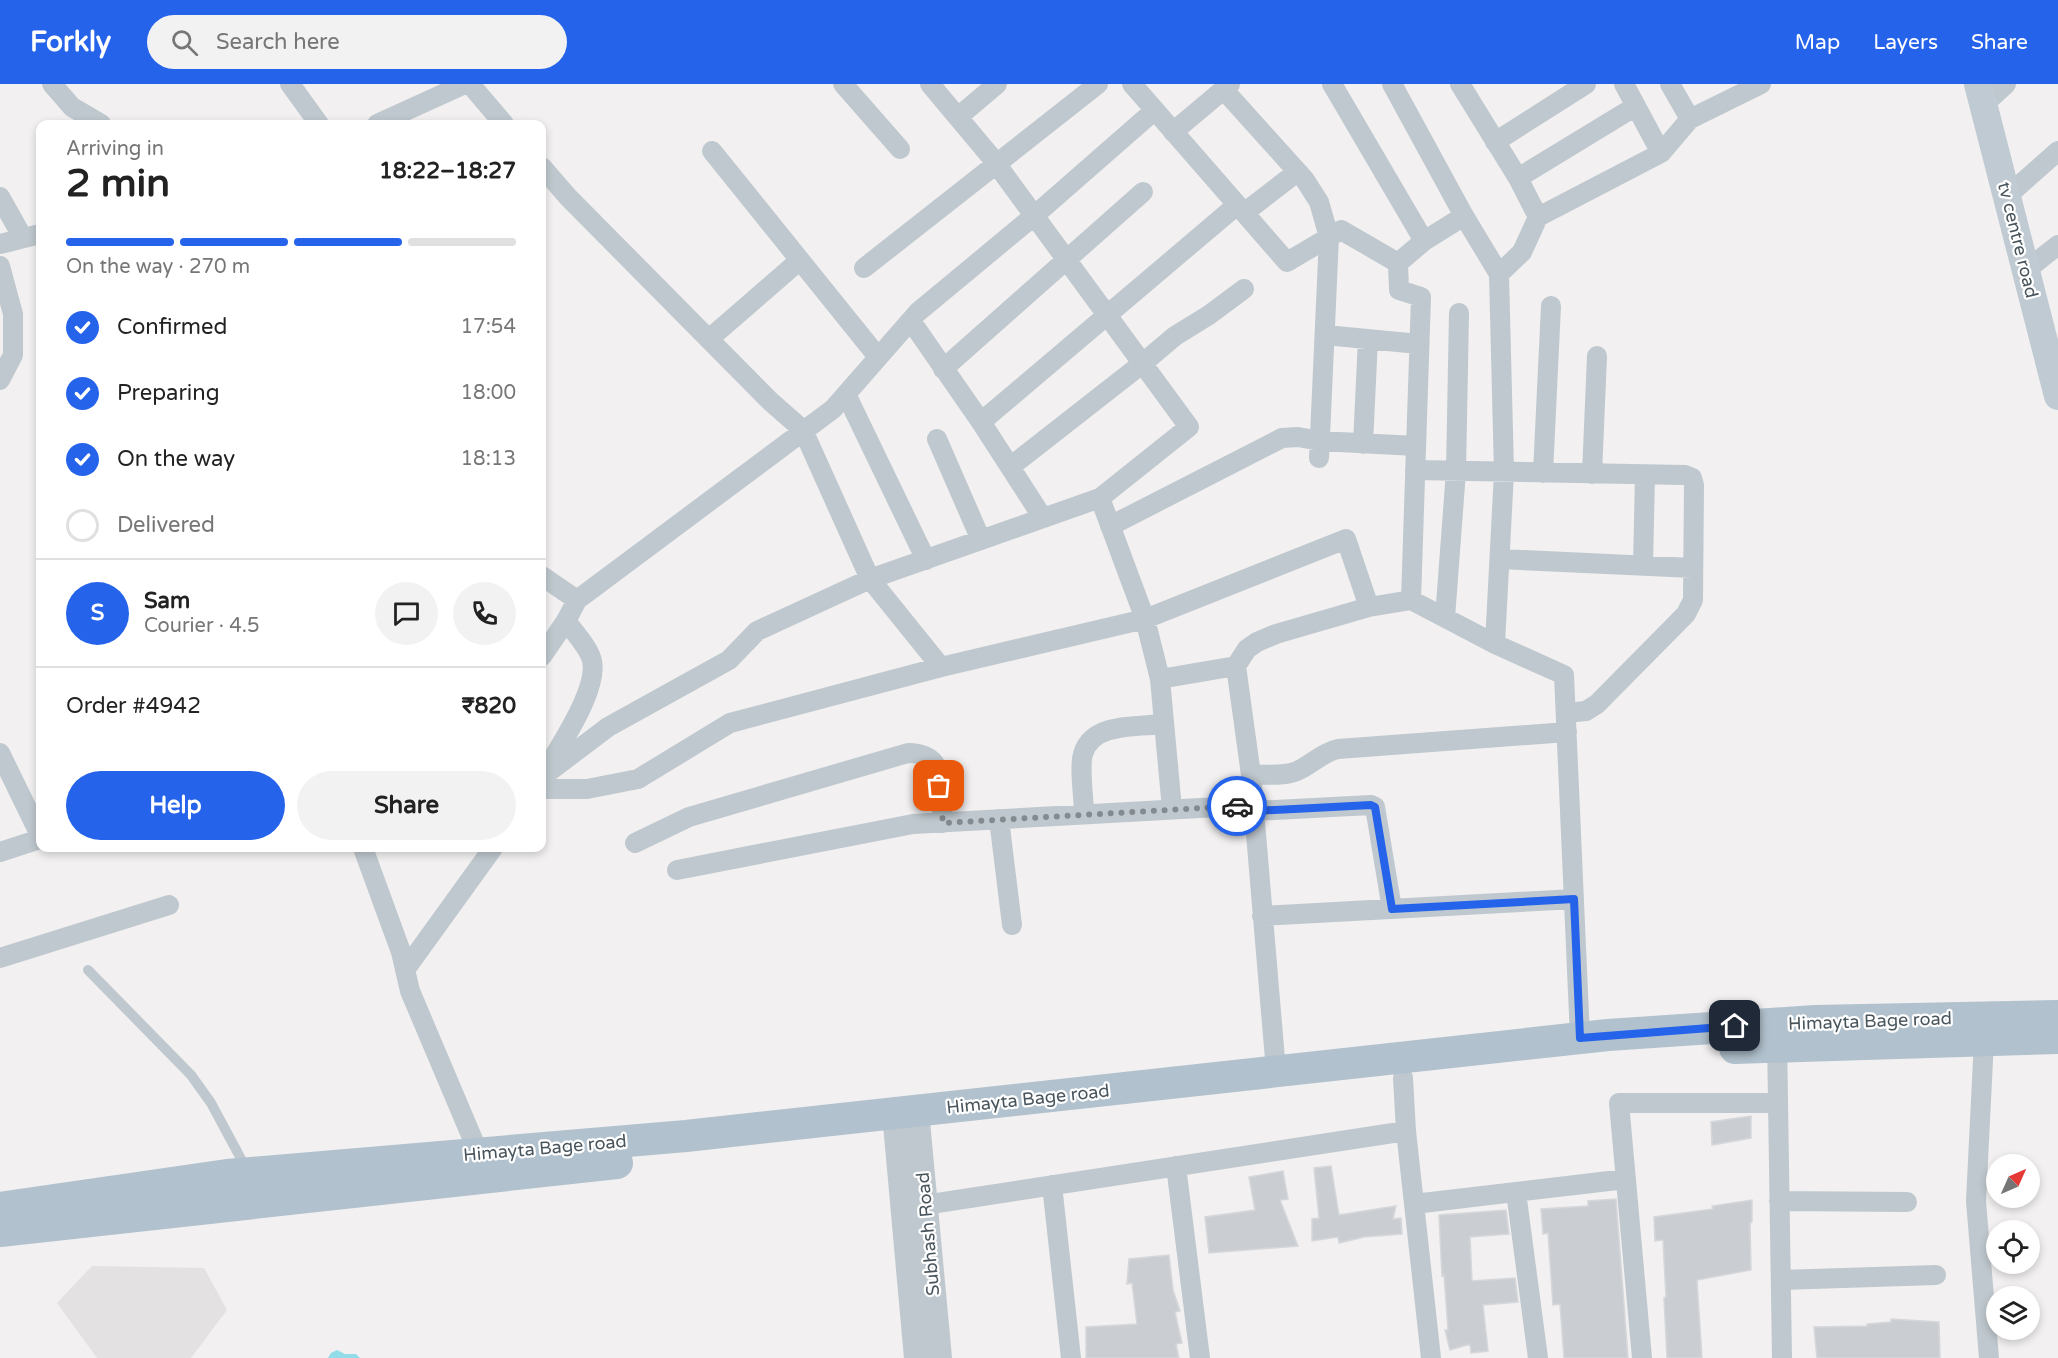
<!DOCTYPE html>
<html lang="en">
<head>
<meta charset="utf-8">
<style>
  body { margin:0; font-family:"Varela Round",sans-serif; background:#f2f2f2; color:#222; height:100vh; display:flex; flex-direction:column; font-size:22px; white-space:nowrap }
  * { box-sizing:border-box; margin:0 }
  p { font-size:20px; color:#767676 }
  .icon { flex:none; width:33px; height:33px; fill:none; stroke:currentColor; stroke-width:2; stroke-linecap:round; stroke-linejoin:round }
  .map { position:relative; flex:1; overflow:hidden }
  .panel { position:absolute; left:36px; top:36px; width:510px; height:732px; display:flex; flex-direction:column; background:#fff; border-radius:12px; box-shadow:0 3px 9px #0003 }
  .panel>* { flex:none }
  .needle { width:39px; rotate:45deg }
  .controls { position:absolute; left:1986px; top:1070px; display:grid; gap:12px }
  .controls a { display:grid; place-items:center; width:54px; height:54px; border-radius:50%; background:#fff; box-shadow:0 3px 9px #0003; font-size:30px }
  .pin { position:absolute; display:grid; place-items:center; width:51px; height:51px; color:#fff; margin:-26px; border-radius:12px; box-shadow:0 3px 9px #0006 }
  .courier { position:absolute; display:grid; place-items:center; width:60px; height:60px; margin:-30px; border:4px solid #2563eb; border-radius:50%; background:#fff; color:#222; box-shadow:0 2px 8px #0007 }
  .summary em { font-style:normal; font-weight:700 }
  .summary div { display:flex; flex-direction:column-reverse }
  .summary { display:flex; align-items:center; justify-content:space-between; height:102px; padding:0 30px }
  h1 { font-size:39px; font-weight:700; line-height:45px }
  .bar { display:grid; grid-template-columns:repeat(4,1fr); gap:9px 6px; align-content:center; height:72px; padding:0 30px }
  .bar i { height:8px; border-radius:4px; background:#e0e0e0 }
  .bar .current { background:#2563eb }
  .bar p { grid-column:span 4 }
  .line { display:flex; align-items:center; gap:15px; padding:0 30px; border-top:2px solid #e0e0e0 }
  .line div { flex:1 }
  .round { display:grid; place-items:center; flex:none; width:63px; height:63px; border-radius:32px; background:#f2f2f2 }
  ol { padding:0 30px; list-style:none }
  li { display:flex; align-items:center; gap:18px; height:66px }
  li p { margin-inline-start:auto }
  li .icon { padding:6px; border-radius:50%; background:#2563eb; color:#fff; stroke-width:4 }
  li:last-child { color:#767676 }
  li i { width:33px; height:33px; border:3px solid #e0e0e0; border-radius:50% }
  .button { display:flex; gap:12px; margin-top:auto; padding:12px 30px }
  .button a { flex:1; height:69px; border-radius:36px; background:#2563eb; color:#fff; font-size:24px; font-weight:700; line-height:69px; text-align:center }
  .button a+a { background:#f2f2f2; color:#222 }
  header { display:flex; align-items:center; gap:36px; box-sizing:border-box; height:84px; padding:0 30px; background:#2563eb; color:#fff }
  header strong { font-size:28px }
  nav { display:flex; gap:33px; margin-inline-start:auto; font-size:21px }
  .search { width:420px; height:54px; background:#f2f2f2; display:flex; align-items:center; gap:15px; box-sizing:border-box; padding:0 21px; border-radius:33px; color:#767676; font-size:22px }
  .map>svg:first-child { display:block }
</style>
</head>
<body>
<header>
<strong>Forkly</strong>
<div class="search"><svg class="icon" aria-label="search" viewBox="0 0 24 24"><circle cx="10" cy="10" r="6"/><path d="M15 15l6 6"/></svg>Search here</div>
<nav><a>Map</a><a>Layers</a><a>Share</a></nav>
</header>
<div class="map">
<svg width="2058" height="1274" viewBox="0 0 2058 1274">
  <rect width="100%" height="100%" fill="#f2f0f0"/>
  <path fill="#e3e1e2" d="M92,1182L204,1184L227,1226L191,1274H97L57,1219Z"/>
  <path fill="#91dce8" d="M337,1266L345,1270H356L360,1274H328L331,1269Z"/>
  <path fill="#caced2" stroke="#d5d7db" stroke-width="1.5" d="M1751,1032V1054L1712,1061L1711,1038Z
    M1331,1082L1339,1131L1396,1122L1393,1135L1401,1134L1402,1150L1364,1153L1339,1159L1338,1153L1312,1157V1135L1319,1134L1314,1084Z
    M1283,1087L1288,1115L1280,1116L1298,1162L1209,1169L1205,1133L1255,1126L1249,1093Z
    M1616,1115L1628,1274H1564L1560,1220L1553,1221L1548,1149L1543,1150L1541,1125L1588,1122V1117Z
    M1752,1116V1138L1750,1139L1751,1186L1697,1196L1702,1274H1667L1664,1214L1666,1213L1663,1156L1655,1157L1654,1133L1713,1125L1712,1122Z
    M1506,1126L1509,1150L1470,1153L1472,1197L1515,1194L1518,1218L1483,1221L1488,1267L1471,1269L1470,1260L1450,1266L1445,1246H1448L1444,1191L1442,1192L1439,1131Z
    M1169,1171L1173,1206L1180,1227L1175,1228L1182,1259L1176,1260L1179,1274H1086V1243L1137,1240L1132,1199L1127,1200L1129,1175Z
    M1891,1235L1939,1238L1940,1274H1817L1814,1243L1867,1242V1240L1891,1238Z"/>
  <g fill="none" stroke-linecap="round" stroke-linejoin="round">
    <path stroke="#bfc8ce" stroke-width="10" d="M88,886L191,991L211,1019L247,1086"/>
    <path stroke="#bfc8ce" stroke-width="20" d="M52,0L72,23L101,40
      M290,0L319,40
      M470,0L504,40
      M843,0L900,65
      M1132,0L1287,178L1341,146L1398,179
      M1332,0L1424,157L1398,179L1399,206L1421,213L1411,516L1495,560L1564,591L1580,954
      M1392,0L1464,132L1499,190L1504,388L1495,560
      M1460,0L1518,94L1538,133L1661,69L1690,35
      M1624,0L1661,69
      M1670,0L1690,35L1761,0
      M1224,6L1305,96L1319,118L1329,153L1319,374
      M1983,21L2006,0
      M958,33L997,0
      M377,40L465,0
      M1173,48L1230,0
      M1495,58L1586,0
      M712,67L878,273
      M542,83L568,113L770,317L803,346L870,495L941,583L1145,535L1100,414L1189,343L992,74L930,0
      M1518,94L1636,22
      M0,113L23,154
      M2006,113L2058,67
      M1244,129L1297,88
      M1424,157L1464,132
      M0,160L40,150
      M0,182L13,230V271L0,296
      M864,184L1098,0
      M2025,187L2058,161
      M1499,190L1522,168L1538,133
      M911,237L981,338L1043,434
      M1325,251L1419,260
      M709,255L800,176
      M943,285L1143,108
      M846,310L926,476
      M981,338L1237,121
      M937,355L981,456
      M1363,360L1368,255
      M1010,383L1143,279L1175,252L1209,231L1244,205
      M1415,386L1685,391L1692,394L1694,401L1693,516L1686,530L1597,620L1586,627L1566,629
      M1543,389L1551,222
      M1592,390L1597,272
      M1110,442L1282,354L1298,353L1320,357L1416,362
      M1500,475L1693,484
      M1643,482L1645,391
      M542,492L577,516
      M1445,534L1456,387L1459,229
      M542,572L566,537L577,516L833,325L918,228L1035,131L1155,26
      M1236,582L1247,565L1257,558L1276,550L1369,523
      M1160,595L1172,725
      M0,669L40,751
      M547,684C560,661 604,598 590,571C585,559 574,548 566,537
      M1251,691C1266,690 1286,693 1299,686C1312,680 1323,668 1338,665L1567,648
      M542,693L608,643L729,576L757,547L870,495L1100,414
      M542,705H587L638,695L730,639L941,583
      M1254,727L1371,721L1375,723L1392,825
      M1084,730C1084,715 1079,683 1083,670C1092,638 1138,643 1164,640
      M999,735L1012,841
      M635,759L689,733L908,669C919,669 932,672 937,684C941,693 942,727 943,739
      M363,764L401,868L410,907L479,1070
      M0,768L40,755
      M677,786L913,740L1254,721
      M1262,832L1574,815
      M0,874L169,821
      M405,886L493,764
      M1777,953L1782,1274
      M1984,956L1976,1117L1989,1274
      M1276,987L1251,691L1236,582L1160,595L1145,535L1346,455L1369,523L1411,516
      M1403,994L1406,1047L1431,1274
      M1176,1082L1200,1274
      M1052,1101L1071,1274
      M1516,1108L1538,1274
      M1779,1117L1907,1118
      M1414,1120L1626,1095
      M911,1123L1406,1047
      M1781,1196L1936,1191
      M1642,1274L1619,1019H1778"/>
    <path stroke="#bfc8ce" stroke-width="26" d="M916,1027L939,1274
      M895,1029L917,1274"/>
    <path stroke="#bfcad3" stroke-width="28" d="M1978,0L2058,312"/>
    <path stroke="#b1c1cd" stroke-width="32" d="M1735,964L2058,954
      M0,1124L227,1091L686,1052L1608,951L1815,937L2058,932
      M0,1147L617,1079"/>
  </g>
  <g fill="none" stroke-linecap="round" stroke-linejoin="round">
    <path stroke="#848b90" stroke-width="6" stroke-dasharray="0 10.8" d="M939,702L943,739L1237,722"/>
    <path stroke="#2563eb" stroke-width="8" d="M1237,722L1254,721V727L1371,721L1375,723L1392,825L1574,815L1580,954L1735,942"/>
  </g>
  <g text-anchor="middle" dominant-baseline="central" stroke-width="4.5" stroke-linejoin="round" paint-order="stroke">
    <g font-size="18" fill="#49555d" stroke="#fff">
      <text transform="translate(2018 156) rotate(76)">tv centre road</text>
      <text transform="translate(1870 937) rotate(-2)">Himayta Bage road</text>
      <text transform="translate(1028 1015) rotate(-6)">Himayta Bage road</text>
      <text transform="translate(545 1064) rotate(-5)">Himayta Bage road</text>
      <text transform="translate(928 1150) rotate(-95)">Subhash Road</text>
    </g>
  </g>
</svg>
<div class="controls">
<a><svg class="needle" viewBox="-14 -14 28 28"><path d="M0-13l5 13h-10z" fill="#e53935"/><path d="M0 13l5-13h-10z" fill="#767676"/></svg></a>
<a><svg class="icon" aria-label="locate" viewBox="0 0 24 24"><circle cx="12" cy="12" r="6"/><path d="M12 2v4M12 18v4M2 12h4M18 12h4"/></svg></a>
<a><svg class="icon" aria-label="layers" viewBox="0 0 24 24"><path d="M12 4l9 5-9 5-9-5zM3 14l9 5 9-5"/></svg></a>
</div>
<div class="pin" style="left:939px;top:702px;background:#ea580c"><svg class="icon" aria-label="bag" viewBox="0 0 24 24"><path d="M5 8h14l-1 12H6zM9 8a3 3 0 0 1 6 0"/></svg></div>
<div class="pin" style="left:1735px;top:942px;background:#1f2937"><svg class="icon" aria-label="home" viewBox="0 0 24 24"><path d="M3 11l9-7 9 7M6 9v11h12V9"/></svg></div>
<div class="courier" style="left:1237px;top:722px"><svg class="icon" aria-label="car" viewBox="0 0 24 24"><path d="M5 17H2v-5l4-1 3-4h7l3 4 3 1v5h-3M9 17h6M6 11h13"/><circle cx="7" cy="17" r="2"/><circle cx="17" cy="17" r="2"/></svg></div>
<section class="panel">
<div class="summary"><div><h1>2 min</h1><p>Arriving in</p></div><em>18:22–18:27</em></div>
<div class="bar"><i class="current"></i><i class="current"></i><i class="current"></i><i></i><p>On the way · 270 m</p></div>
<ol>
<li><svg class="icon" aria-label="check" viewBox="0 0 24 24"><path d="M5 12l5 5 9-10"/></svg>Confirmed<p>17:54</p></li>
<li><svg class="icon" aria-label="check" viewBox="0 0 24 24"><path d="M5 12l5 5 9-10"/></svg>Preparing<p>18:00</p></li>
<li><svg class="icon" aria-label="check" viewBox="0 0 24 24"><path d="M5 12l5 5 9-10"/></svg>On the way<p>18:13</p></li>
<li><i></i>Delivered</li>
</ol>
<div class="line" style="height:108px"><b class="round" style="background:#2563eb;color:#fff">S</b><div><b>Sam</b><p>Courier · 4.5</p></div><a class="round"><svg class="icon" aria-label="chat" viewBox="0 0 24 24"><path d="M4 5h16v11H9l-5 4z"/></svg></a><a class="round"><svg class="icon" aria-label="phone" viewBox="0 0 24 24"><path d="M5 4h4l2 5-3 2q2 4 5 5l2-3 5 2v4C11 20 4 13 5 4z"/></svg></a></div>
<div class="line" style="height:78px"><div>Order #4942</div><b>₹820</b></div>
<div class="button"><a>Help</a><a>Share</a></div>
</section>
</div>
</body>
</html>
